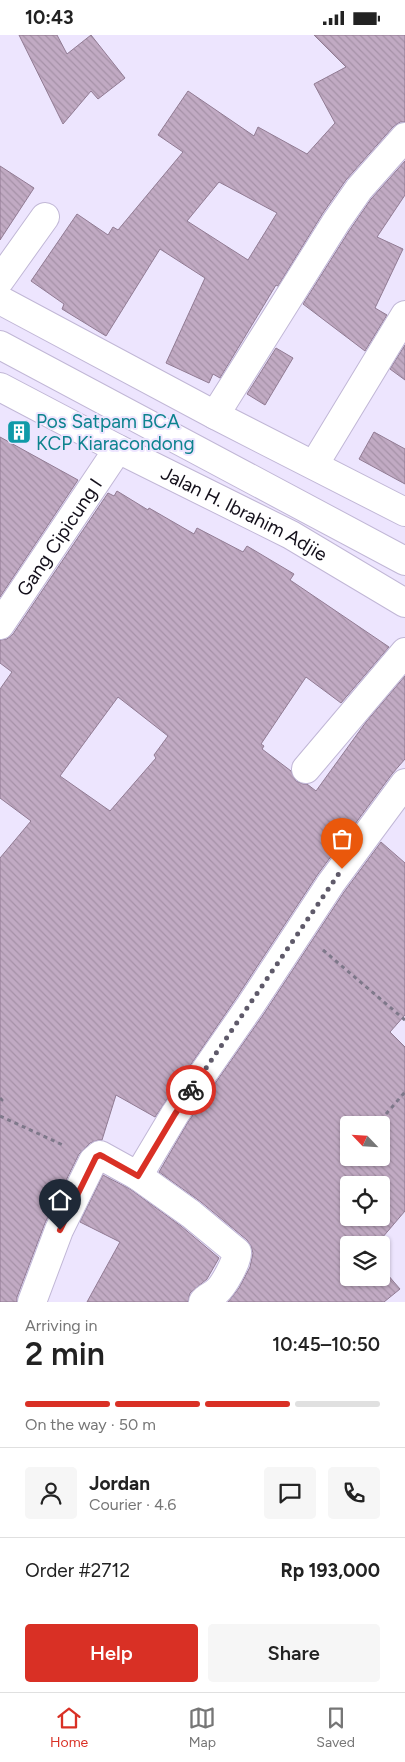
<!DOCTYPE html>
<html lang="en">
<head>
<meta charset="utf-8">
<style>
  body { margin:0; font-family:Figtree,sans-serif; background:#f6f6f6; color:#222; height:100vh; display:flex; flex-direction:column; font-size:19px; white-space:nowrap }
  * { box-sizing:border-box; margin:0 }
  p { font-size:16px; color:#767676 }
  .icon { flex:none; width:28px; height:28px; fill:none; stroke:currentColor; stroke-width:2; stroke-linecap:round; stroke-linejoin:round }
  .map { position:relative; height:1267px; overflow:hidden }
  .sheet { display:flex; flex-direction:column; background:#fff; flex:1 }
  .sheet>* { flex:none }
  .needle { width:32px; rotate:295deg }
  .buttons { position:absolute; left:340px; top:1081px; display:grid; gap:10px }
  .buttons a { display:grid; place-items:center; width:50px; height:50px; border-radius:5px; background:#fff; box-shadow:0 1px 4px #0004; font-size:25px }
  .pin { position:absolute; display:grid; place-items:center; width:42px; height:42px; color:#fff; margin:-51px -21px; border-radius:50% 50% 50% 0; rotate:-45deg; box-shadow:0 0 5px #0007 }
  .pin .icon { rotate:45deg }
  .courier { position:absolute; display:grid; place-items:center; width:50px; height:50px; margin:-25px; border:4px solid #d93025; border-radius:50%; background:#fff; color:#222; box-shadow:0 1px 6px #0007 }
  .summary em { font-style:normal; font-weight:600 }
  .summary div { display:flex; flex-direction:column-reverse }
  .summary { display:flex; align-items:center; justify-content:space-between; height:85px; padding:0 25px }
  h1 { font-size:32px; font-weight:600; line-height:38px }
  .bar { display:grid; grid-template-columns:repeat(4,1fr); gap:8px 5px; align-content:center; height:60px; padding:0 25px }
  .bar i { height:6px; border-radius:4px; background:#e0e0e0 }
  .bar .active { background:#d93025 }
  .bar p { grid-column:span 4 }
  .line { display:flex; align-items:center; gap:12px; padding:0 25px; border-top:1px solid #e0e0e0 }
  .line div { flex:1 }
  .round { display:grid; place-items:center; flex:none; width:52px; height:52px; border-radius:5px; background:#f6f6f6 }
  .cta { display:flex; gap:10px; margin-top:auto; padding:10px 25px }
  .cta a { flex:1; height:58px; border-radius:5px; background:#d93025; color:#fff; font-size:20px; font-weight:600; line-height:58px; text-align:center }
  .cta a+a { background:#f6f6f6; color:#222 }
  .status { display:flex; justify-content:space-between; align-items:center; height:35px; padding:0 25px; background:#fff; direction:ltr }
  .status svg { height:14px; fill:currentColor }
  .tab-bar { display:flex; justify-content:space-around; align-items:center; height:70px; border-top:1px solid #e0e0e0; background:#fff; font-size:14px; color:#767676 }
  .tab-bar a { display:grid; justify-items:center; gap:2px }
  .tab-bar .active { color:#d93025 }
  .map>svg:first-child { display:block }
</style>
</head>
<body>
<div class="status"><b>10:43</b><svg viewBox="0 0 49 12"><path d="M0 12V9h3v3zM5 12V6h3v6zM10 12V3h3v9zM15 12V0h3v12zM26 1h20v11H26zM47 4h2v5h-2z"/></svg></div>
<div class="map">
<svg width="405" height="1267" viewBox="0 0 405 1267">
  <defs>
    <pattern id="building-back-hatch" width="6" height="6" patternUnits="userSpaceOnUse" patternTransform="scale(1.25)"><rect width="6" height="6" fill="#c1aac3"/><path d="M-1 5l2 2M0 0l6 6M5-1l2 2" fill="none" stroke="#a591a7"/></pattern>
  </defs>
  <rect width="100%" height="100%" fill="#ede5fe"/>
  <path fill="url(#building-back-hatch)" stroke="#917b93" fill-rule="evenodd" d="M19,0H57L67,19L91,0L125,43L98,64L91,56L63,89Z
    M314,0H405V87H400L393,92L346,145L323,178L278,251L276,250L220,343L213,339L209,348L166,328L205,243L160,214L106,301L62,274L64,269L31,246L77,179L108,200L113,192L118,195L183,117L158,100L188,56L254,101L258,92L307,119L335,88L314,49L346,32ZM219,147L277,178L248,225L187,186Z
    M405,126V160L377,202L403,214L375,273L387,280L365,316L303,269L349,196L371,164Z
    M0,131L34,153L0,205Z
    M405,310V345L390,334Z
    M276,313L293,323L265,370L247,359Z
    M374,397L405,414V449L359,424Z
    M0,402L78,445L0,562Z
    M117,456L148,475L149,473L194,499L197,493L243,517L247,511L294,539L290,545L389,612L341,668L306,642L261,709L264,711L262,714L291,736L296,746L303,749H307L316,756L366,687L405,641V724L392,739L318,839L237,962L155,1082L116,1060L102,1105H98L90,1108L79,1119L45,1188L17,1262V1267H0V823L31,786L0,763V654L12,637L0,628V605L7,604L13,599L108,458L114,461ZM118,662L168,701L154,720L156,723L110,776L60,741Z
    M381,807L405,828V980L390,997L405,1012V1176L376,1210H349V1242H381V1232L400,1254L384,1267H228L239,1253L250,1232L253,1218L251,1211L247,1205L201,1167L159,1137L188,1087L263,980L344,857ZM349,1090H381V1122H349ZM349,1150H381V1182H349Z
    M103,1140L130,1154L181,1191L219,1223L207,1244L190,1258L188,1267H87L120,1207L80,1187Z"/>
  <g fill="none" stroke-linecap="round" stroke-linejoin="round">
    <defs>
      <g id="minor">
        <path d="M0,245L45,182"/>
        <path d="M215,380L336,187L359,154L405,102"/>
        <path d="M314,430L405,280"/>
        <path id="s1" d="M0,590L118,414"/>
        <path d="M306,734L405,617"/>
        <path d="M138,1141L191,1179L237,1217C238,1225 223,1252 216,1257C212,1261 206,1262 203,1267"/>
        <path d="M32,1267L59,1195L93,1126L100,1120L138,1141L175,1079L250,971L331,848L405,748"/>
      </g>
      <g id="major">
        <path d="M0,265L215,380L405,477"/>
        <path d="M0,310L405,526"/>
        <path id="s2" d="M0,352L118,414L291,500L405,568"/>
      </g>
    </defs>
    <use href="#minor" stroke="#c1b7d6" stroke-width="30"/>
    <use href="#major" stroke="#c1b7d6" stroke-width="30"/>
    <path stroke="#7e788a" stroke-width="3" stroke-dasharray="4 4" stroke-linecap="butt" d="M323,915L405,985
      M0,1063L2,1065L0,1070
      M386,1079L405,1057
      M0,1081L65,1111"/>
    <use href="#minor" stroke="#fff" stroke-width="28"/>
    <use href="#major" stroke="#fff" stroke-width="28"/>
  </g>
  <g fill="none" stroke-linecap="round" stroke-linejoin="round">
    <path stroke="#5f5a6a" stroke-width="5" stroke-dasharray="0 9" d="M191,1055L342,834"/>
    <path stroke="#d93025" stroke-width="6" d="M60,1195L96,1122L100,1120L104,1122L138,1141L175,1079L191,1055"/>
  </g>
  <defs>
    <symbol id="building-square" viewBox="-11 -11 22 22"><rect x="-9" y="-9" width="18" height="18" rx="4" fill="#0f9aa8" stroke="#ede5fe"/><path d="M-4-6H4V6H1V3H-1V6H-4ZM-2.5-4.3h1.7v1.8h-1.7ZM.8-4.3h1.7v1.8H.8ZM-2.5-1h1.7V.8h-1.7ZM.8-1h1.7V.8H.8Z" fill="#fff"/></symbol>
  </defs>
  <g fill-rule="evenodd">
    <use href="#building-square" x="5" y="383" width="28" height="28"/>
  </g>
  <g text-anchor="middle" dominant-baseline="central" stroke-width="4" stroke-linejoin="round" paint-order="stroke">
    <g font-size="19" fill="#0d838f" stroke="#ede5fe" text-anchor="start">
      <text x="36" y="386">Pos Satpam BCA<tspan x="36" dy="22">KCP Kiaracondong</tspan></text>
    </g>
    <g font-size="19" fill="#130f1a" stroke="#ede5fe">
      <text stroke="none"><textPath href="#s2" startOffset="275">Jalan H. Ibrahim Adjie</textPath></text>
      <text stroke="none"><textPath href="#s1" startOffset="106">Gang Cipicung I</textPath></text>
    </g>
  </g>
</svg>
<div class="buttons">
<a><svg class="needle" viewBox="-14 -14 28 28"><path d="M0-13l5 13h-10z" fill="#e53935"/><path d="M0 13l5-13h-10z" fill="#767676"/></svg></a>
<a><svg class="icon" aria-label="locate" viewBox="0 0 24 24"><circle cx="12" cy="12" r="6"/><path d="M12 2v4M12 18v4M2 12h4M18 12h4"/></svg></a>
<a><svg class="icon" aria-label="layers" viewBox="0 0 24 24"><path d="M12 4l9 5-9 5-9-5zM3 14l9 5 9-5"/></svg></a>
</div>
<div class="pin" style="left:342px;top:834px;background:#ea580c"><svg class="icon" aria-label="bag" viewBox="0 0 24 24"><path d="M5 8h14l-1 12H6zM9 8a3 3 0 0 1 6 0"/></svg></div>
<div class="pin" style="left:60px;top:1195px;background:#1f2937"><svg class="icon" aria-label="home" viewBox="0 0 24 24"><path d="M3 11l9-7 9 7M6 9v11h12V9"/></svg></div>
<div class="courier" style="left:191px;top:1055px"><svg class="icon" aria-label="bike" viewBox="0 0 24 24"><circle cx="6" cy="16" r="4"/><circle cx="18" cy="16" r="4"/><path d="M6 16l4-8h5l3 8M10 8l3 8H6M13 5h3"/></svg></div>
</div>
<section class="sheet">
<div class="summary"><div><h1>2 min</h1><p>Arriving in</p></div><em>10:45–10:50</em></div>
<div class="bar"><i class="active"></i><i class="active"></i><i class="active"></i><i></i><p>On the way · 50 m</p></div>
<div class="line" style="height:90px"><a class="round"><svg class="icon" aria-label="person" viewBox="0 0 24 24"><circle cx="12" cy="8" r="4"/><path d="M4 21q1-7 8-7t8 7"/></svg></a><div><b>Jordan</b><p>Courier · 4.6</p></div><a class="round"><svg class="icon" aria-label="chat" viewBox="0 0 24 24"><path d="M4 5h16v11H9l-5 4z"/></svg></a><a class="round"><svg class="icon" aria-label="phone" viewBox="0 0 24 24"><path d="M5 4h4l2 5-3 2q2 4 5 5l2-3 5 2v4C11 20 4 13 5 4z"/></svg></a></div>
<div class="line" style="height:65px"><div>Order #2712</div><b>Rp 193,000</b></div>
<div class="cta"><a>Help</a><a>Share</a></div>
</section>
<nav class="tab-bar">
<a class="active"><svg class="icon" aria-label="home" viewBox="0 0 24 24"><path d="M3 11l9-7 9 7M6 9v11h12V9"/></svg>Home</a>
<a><svg class="icon" aria-label="map" viewBox="0 0 24 24"><path d="M3 6l6-2 6 2 6-2v14l-6 2-6-2-6 2zM9 4v14M15 6v14"/></svg>Map</a>
<a><svg class="icon" aria-label="saved" viewBox="0 0 24 24"><path d="M7 4h10v16l-5-4-5 4z"/></svg>Saved</a>
</nav>
</body>
</html>
